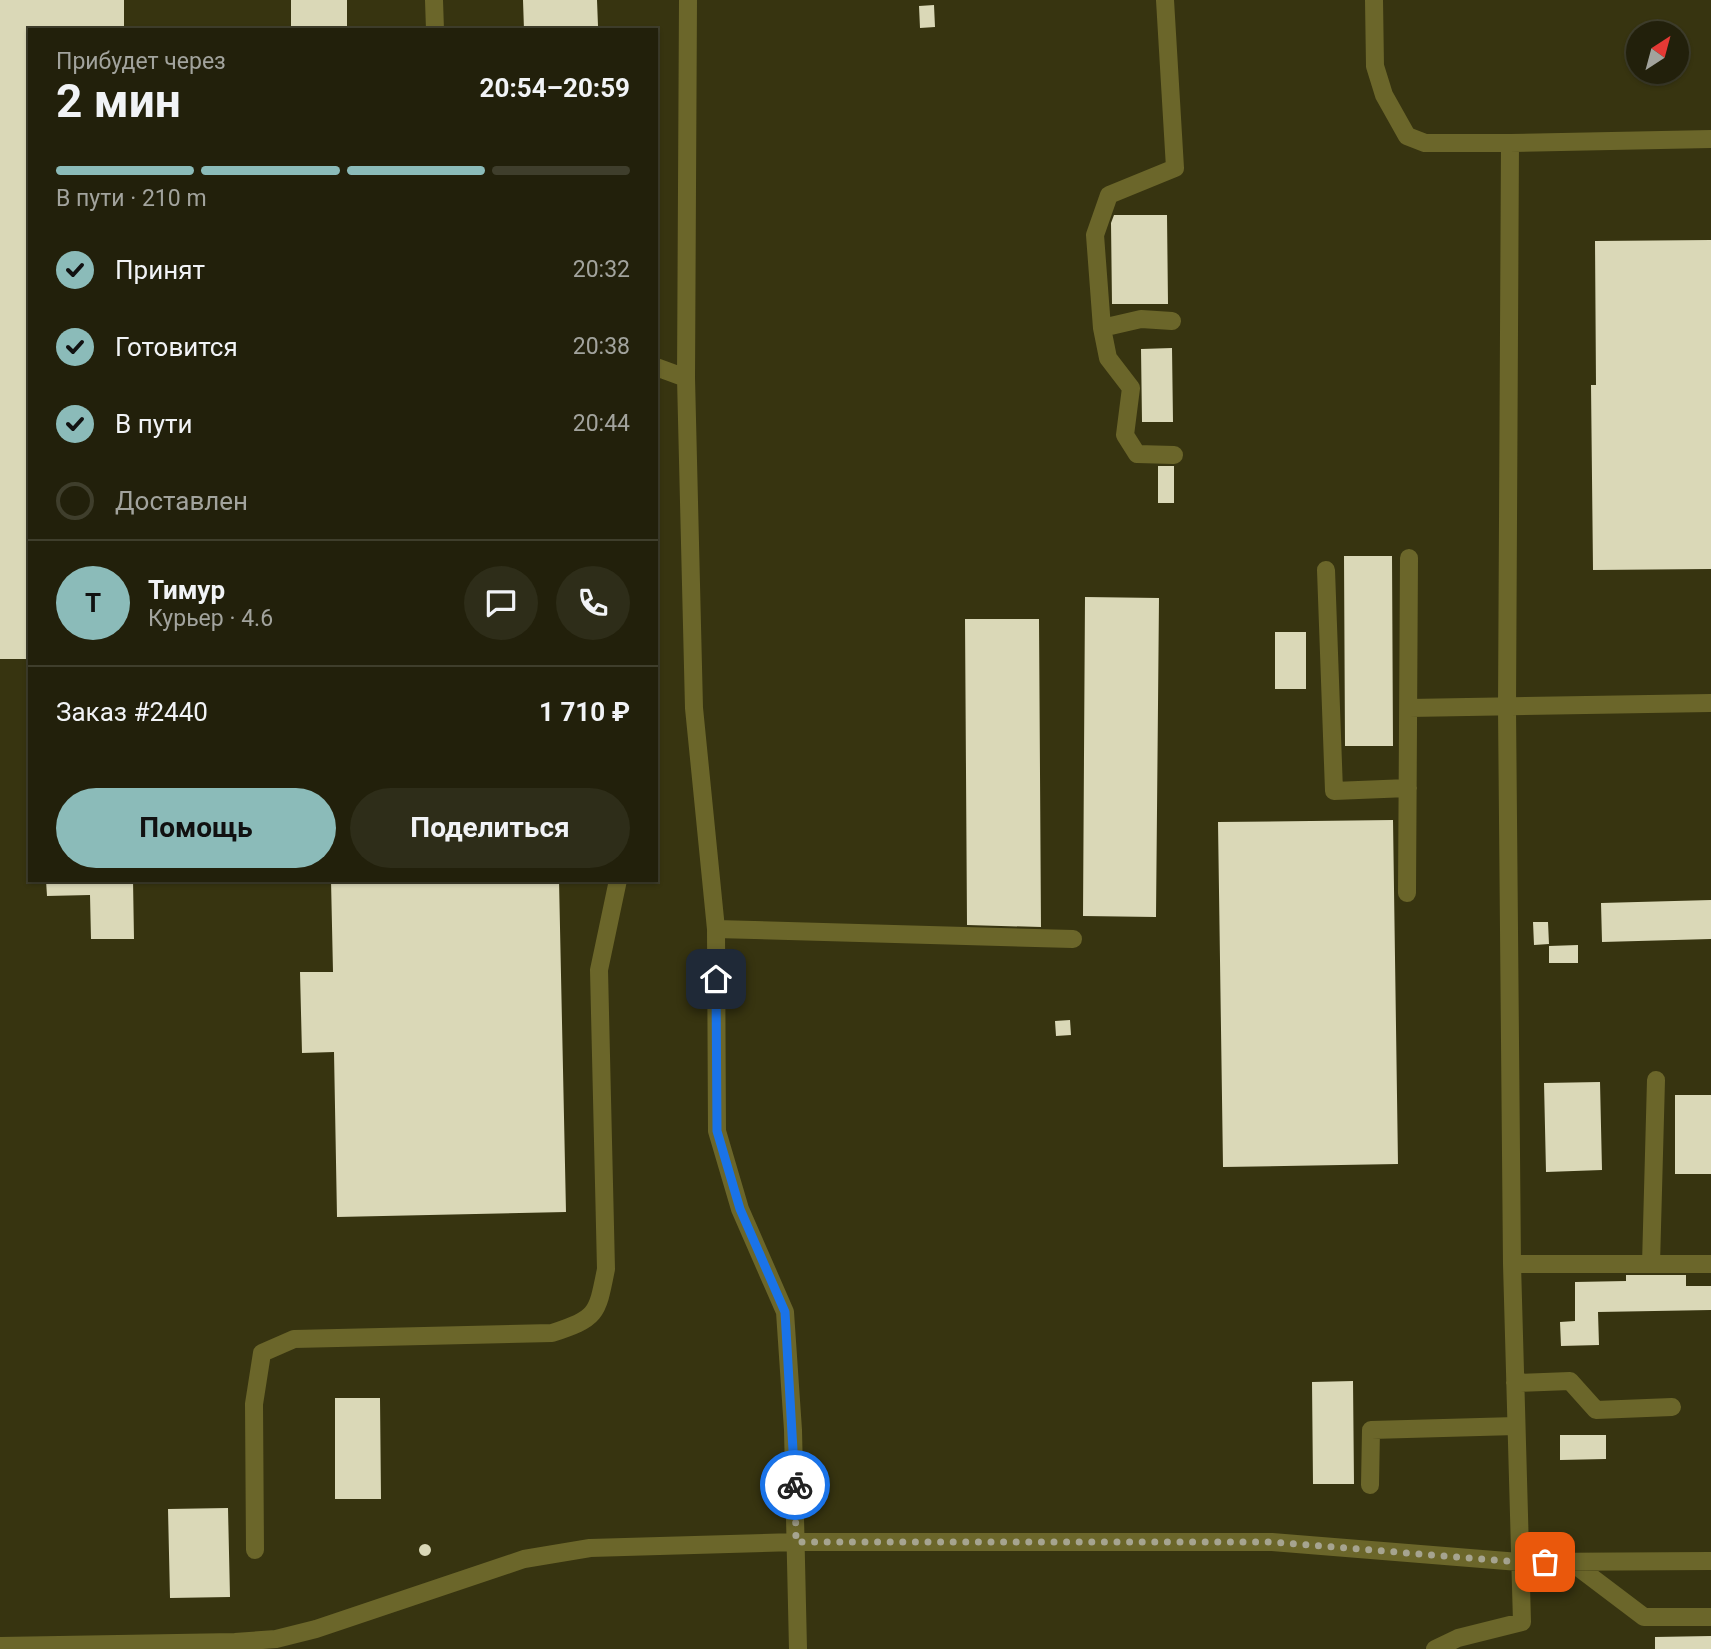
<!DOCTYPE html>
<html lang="ru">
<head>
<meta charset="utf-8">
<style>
  body { margin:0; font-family:Roboto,sans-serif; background:#2e2d19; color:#f1f3f6; height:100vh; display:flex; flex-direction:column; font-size:26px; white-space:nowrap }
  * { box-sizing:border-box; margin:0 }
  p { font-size:23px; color:#a2a39d }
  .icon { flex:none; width:38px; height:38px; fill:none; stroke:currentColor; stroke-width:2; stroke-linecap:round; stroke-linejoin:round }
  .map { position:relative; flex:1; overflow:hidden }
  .details { position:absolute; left:28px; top:28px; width:630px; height:854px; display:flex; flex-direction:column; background:#22200b; border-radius:0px; box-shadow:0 2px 5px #0004,0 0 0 2px #3f3e2c }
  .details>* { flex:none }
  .needle { width:46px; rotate:36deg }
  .tools { position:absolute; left:1626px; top:21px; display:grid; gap:14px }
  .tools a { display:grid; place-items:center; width:63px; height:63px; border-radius:50%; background:#22200b; box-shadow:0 2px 5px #0004,0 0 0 2px #3f3e2c; font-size:35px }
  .pin { position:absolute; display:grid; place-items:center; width:60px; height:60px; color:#fff; margin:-30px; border-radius:14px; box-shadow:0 4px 10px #0006 }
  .courier { position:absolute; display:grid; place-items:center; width:70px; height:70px; margin:-35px; border:5px solid #1a73e8; border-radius:50%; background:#fff; color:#222; box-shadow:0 2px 9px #0007 }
  .head em { font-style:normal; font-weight:700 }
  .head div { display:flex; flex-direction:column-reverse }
  .head { display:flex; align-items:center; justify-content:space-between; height:119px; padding:0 28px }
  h1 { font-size:46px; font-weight:700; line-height:52px }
  .bar { display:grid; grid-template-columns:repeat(4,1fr); gap:10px 7px; align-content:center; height:84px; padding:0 28px }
  .bar i { height:9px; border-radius:5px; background:#3f3e2c }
  .bar .selected { background:#8bbbb9 }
  .bar p { grid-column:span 4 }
  .line { display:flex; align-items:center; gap:18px; padding:0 28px; border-top:2px solid #3f3e2c }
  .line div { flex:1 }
  .round { display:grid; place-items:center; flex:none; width:74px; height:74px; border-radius:37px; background:#2e2d19 }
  ol { padding:0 28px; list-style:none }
  li { display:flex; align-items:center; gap:21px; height:77px }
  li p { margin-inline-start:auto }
  li .icon { padding:7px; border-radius:50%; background:#8bbbb9; color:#111; stroke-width:4 }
  li:last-child { color:#a2a39d }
  li i { width:38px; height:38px; border:4px solid #3f3e2c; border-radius:50% }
  .button { display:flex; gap:14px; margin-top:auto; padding:14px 28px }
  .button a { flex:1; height:80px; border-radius:42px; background:#8bbbb9; color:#111; font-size:28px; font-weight:700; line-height:80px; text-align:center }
  .button a+a { background:#2e2d19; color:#f1f3f6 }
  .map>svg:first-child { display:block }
</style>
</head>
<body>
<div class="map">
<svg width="1711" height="1649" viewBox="0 0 1711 1649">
  <rect width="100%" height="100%" fill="#2d2a0f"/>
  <path fill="#373410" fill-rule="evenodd" d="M0,0H1711V1649H0ZM30,30H656V880H30ZM1638,33H1676V72H1638Z"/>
  <path fill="#dad8b7" d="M0,0H124V30H30V659H0Z
    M291,0H347V30H291Z
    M523,0H597L598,26H591V30H524Z
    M934,5L935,27L920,28L919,6Z
    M1114,215H1167L1168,304H1112L1111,223Z
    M1711,240V569L1593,570L1591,385H1596L1595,241Z
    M1172,348L1173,422H1142L1141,349Z
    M1158,466H1174V503H1158Z
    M1344,556H1392L1393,746H1345Z
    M1085,597L1159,598L1156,917L1083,916Z
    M965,619H1039L1041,927L967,925Z
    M1275,632H1306V689H1275Z
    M1393,820L1398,1164L1223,1167L1218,822Z
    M46,880H133L134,939H91L90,895L47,896Z
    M331,880H559L566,1212L337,1217L334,1052L302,1053L300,972H333Z
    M1711,900V939L1602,942L1601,903Z
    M1533,922H1548L1549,944L1534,945Z
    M1578,945V963H1549V946Z
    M1070,1020L1071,1035L1056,1036L1055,1021Z
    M1600,1082L1602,1170L1546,1172L1544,1083Z
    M1675,1095H1711V1174H1675Z
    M1626,1275H1686V1286H1711V1310L1598,1312L1599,1345L1561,1346L1560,1322L1575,1321V1282L1626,1281Z
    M1353,1381L1354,1484H1313L1312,1382Z
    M335,1398H380L381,1499H335Z
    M1560,1435H1606V1459L1560,1460Z
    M228,1508L230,1597L170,1598L168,1509Z
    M419 1550a6 6 0 1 1 12 0a6 6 0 1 1-12 0Z
    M1711,1636V1649H1655V1637Z"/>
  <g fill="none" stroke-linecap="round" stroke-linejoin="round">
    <path stroke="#6b662a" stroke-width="18" d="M434,0L435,30
      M688,0L686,378L694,708L716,929L717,1131L740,1209L785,1312L793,1430L798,1649
      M1165,0L1175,168L1109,195L1095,235L1102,328L1108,358L1131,388L1125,435L1137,454L1174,455
      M1374,0L1375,66L1384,95L1407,136L1425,143H1510L1507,708L1512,1264L1522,1622L1458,1638L1435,1649
      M1510,143L1711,139
      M1102,328L1141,319L1172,321
      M656,367L686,378
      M1326,570L1334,791L1408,788
      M1409,708L1711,703
      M1407,893L1409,558
      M716,929L1073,939
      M1512,1264H1711
      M1651,1264L1656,1080
      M1515,1383L1570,1381L1596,1410L1672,1407
      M1370,1485L1371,1430L1516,1426
      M255,1550L254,1404L262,1353L294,1339L552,1333C597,1318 597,1315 606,1269L599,970L618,880
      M1570,1561L1644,1617H1711
      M0,1646L235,1642L276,1639L316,1629L524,1559L590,1548L796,1542H1272L1519,1562L1711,1561"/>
  </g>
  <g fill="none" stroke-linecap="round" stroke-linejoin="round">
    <path stroke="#a6a490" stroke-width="7" stroke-dasharray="0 12.6" d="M795,1485L796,1542H1272L1519,1562H1545"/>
    <path stroke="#1a73e8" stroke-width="9" d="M716,979L717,1131L740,1209L785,1312L795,1485"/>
  </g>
</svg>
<div class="tools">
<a><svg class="needle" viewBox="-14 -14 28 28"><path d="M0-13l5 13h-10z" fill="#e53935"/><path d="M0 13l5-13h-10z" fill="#a2a39d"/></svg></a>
</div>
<div class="pin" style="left:1545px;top:1562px;background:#ea580c"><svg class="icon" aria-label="bag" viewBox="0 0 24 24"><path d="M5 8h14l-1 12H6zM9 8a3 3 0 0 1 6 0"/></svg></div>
<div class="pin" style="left:716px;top:979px;background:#1f2937"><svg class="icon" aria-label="home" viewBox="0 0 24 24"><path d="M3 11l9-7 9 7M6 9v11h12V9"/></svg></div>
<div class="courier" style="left:795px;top:1485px"><svg class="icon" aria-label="bike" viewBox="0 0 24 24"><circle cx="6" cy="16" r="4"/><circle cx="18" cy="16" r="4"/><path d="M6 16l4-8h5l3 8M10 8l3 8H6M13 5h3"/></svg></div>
<section class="details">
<div class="head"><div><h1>2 мин</h1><p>Прибудет через</p></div><em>20:54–20:59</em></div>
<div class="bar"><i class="selected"></i><i class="selected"></i><i class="selected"></i><i></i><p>В пути · 210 m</p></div>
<ol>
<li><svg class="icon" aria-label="check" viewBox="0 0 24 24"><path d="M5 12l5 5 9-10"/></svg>Принят<p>20:32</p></li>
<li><svg class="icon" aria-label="check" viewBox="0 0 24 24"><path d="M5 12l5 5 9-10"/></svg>Готовится<p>20:38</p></li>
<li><svg class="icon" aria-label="check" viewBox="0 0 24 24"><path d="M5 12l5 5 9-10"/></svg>В пути<p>20:44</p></li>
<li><i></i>Доставлен</li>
</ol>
<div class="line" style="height:126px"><b class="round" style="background:#8bbbb9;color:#111">Т</b><div><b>Тимур</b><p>Курьер · 4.6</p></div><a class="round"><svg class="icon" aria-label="chat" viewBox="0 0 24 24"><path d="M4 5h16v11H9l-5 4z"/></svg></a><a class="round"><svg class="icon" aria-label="phone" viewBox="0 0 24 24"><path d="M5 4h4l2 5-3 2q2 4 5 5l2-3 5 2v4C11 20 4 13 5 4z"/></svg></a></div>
<div class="line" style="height:91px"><div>Заказ #2440</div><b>1 710 ₽</b></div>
<div class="button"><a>Помощь</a><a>Поделиться</a></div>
</section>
</div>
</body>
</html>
